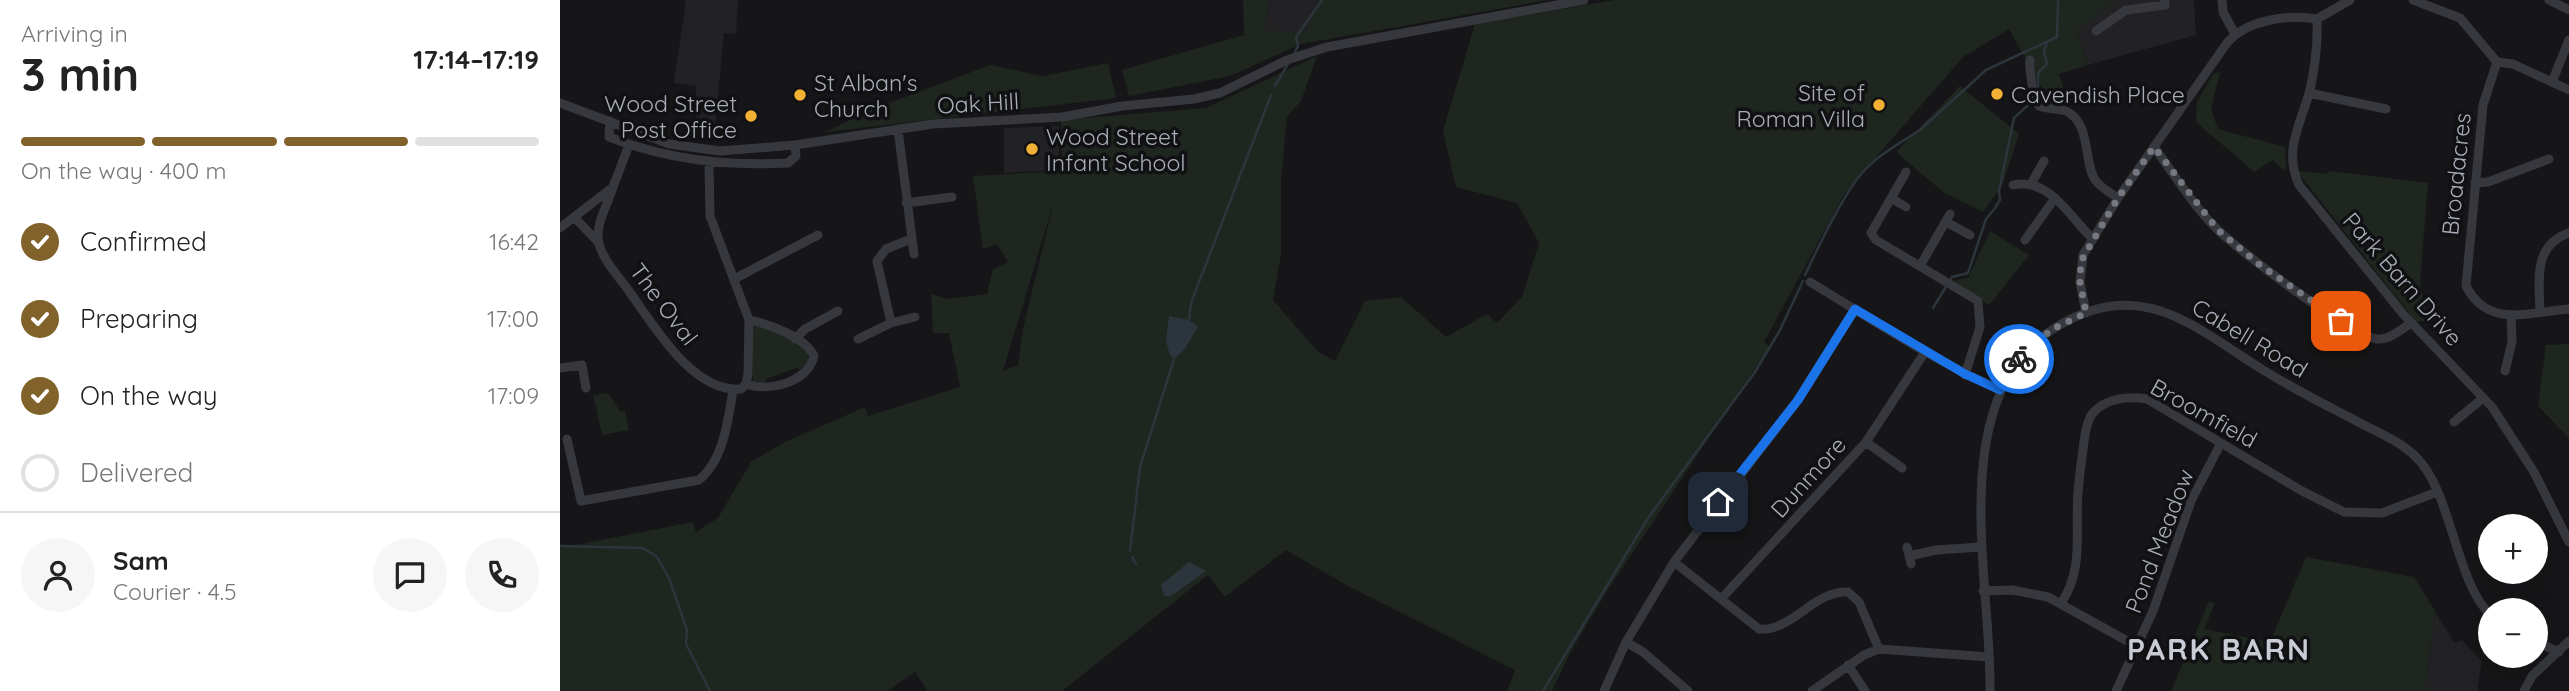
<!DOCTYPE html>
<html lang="en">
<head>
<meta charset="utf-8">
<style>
  body { margin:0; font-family:Quicksand,sans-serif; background:#f6f6f6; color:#222; height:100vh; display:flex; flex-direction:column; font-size:26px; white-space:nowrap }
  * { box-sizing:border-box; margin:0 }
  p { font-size:23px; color:#767676 }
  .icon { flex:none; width:38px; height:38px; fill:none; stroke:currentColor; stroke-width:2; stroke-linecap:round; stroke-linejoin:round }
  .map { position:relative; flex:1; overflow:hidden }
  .details { display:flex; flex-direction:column; background:#fff; width:560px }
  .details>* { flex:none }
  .buttons { position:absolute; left:1918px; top:514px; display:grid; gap:14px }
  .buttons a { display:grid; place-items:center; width:70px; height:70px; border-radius:50%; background:#fff; box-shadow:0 7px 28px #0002; font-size:35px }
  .pin { position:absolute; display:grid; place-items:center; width:60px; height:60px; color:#fff; margin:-30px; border-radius:14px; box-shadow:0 4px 10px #0006 }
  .courier { position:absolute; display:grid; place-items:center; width:70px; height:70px; margin:-35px; border:5px solid #1a73e8; border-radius:50%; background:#fff; color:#222; box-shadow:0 2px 9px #0007 }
  .head em { font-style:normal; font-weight:700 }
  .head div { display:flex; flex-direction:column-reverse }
  .head { display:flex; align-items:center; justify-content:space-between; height:119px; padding:0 21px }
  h1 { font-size:46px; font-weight:700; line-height:52px }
  .bar { display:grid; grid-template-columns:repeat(4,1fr); gap:10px 7px; align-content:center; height:84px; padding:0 21px }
  .bar i { height:9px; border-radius:5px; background:#e0e0e0 }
  .bar .active { background:#80622a }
  .bar p { grid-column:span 4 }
  .line { display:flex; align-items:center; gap:18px; padding:0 21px; border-top:2px solid #e0e0e0 }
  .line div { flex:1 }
  .round { display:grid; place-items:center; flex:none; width:74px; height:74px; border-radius:37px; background:#f6f6f6 }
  ol { padding:0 21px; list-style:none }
  li { display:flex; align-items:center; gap:21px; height:77px }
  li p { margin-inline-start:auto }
  li .icon { padding:7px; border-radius:50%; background:#80622a; color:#fff; stroke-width:4 }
  li:last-child { color:#767676 }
  li i { width:38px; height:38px; border:4px solid #e0e0e0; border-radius:50% }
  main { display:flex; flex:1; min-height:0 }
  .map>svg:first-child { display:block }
</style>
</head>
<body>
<main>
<section class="details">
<div class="head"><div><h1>3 min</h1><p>Arriving in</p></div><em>17:14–17:19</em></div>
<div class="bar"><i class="active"></i><i class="active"></i><i class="active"></i><i></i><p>On the way · 400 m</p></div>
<ol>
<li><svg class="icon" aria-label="check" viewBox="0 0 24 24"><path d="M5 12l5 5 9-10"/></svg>Confirmed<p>16:42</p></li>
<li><svg class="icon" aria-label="check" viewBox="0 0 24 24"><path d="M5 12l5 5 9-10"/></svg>Preparing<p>17:00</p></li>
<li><svg class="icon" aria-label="check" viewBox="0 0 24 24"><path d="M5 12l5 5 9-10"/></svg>On the way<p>17:09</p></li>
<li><i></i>Delivered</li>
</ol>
<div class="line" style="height:126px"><a class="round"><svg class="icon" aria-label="person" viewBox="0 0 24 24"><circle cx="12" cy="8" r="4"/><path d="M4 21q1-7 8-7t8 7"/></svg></a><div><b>Sam</b><p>Courier · 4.5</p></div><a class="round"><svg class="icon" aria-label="chat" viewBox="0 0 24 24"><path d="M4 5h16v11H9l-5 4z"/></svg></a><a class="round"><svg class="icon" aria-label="phone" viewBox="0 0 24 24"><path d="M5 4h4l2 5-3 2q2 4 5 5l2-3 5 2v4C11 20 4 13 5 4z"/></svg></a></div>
</section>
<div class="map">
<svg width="2009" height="691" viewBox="0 0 2009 691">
  <rect width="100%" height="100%" fill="#161618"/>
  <path fill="#222225" d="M126,0H178L176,34L164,33L155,127L136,126V86L114,83Z
    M710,0H759L745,33L704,32Z
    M1558,0H1634L1636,35L1528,65L1517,30Z
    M499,126V170L444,173V128Z
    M1875,611L1894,643L1902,640L1922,661L1917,691H1865Z"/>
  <path fill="#1e261f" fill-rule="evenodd" d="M683,0H710L704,31L745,33L759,0H988L741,44L670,76L569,96L562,70L684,35Z
    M1054,0H1558L1517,30L1528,65L1499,74L1508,103L1491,105L1449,29L1403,57L1285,193L1204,342L1210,346L1047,591L1010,653L992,691H947L955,670L788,586L726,550L665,597L648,575L502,691H368L355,672L327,691H0V548L133,522L136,532L158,518L191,462L225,442L305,407L308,416L400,387L389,333H373L371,294L389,299L427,294L433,269L448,262L437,244L423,249L413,176L502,171L501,120L646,108L757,56L741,101L727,117L721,180V254L713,300L758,352L775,361L805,301L841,297L886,337L927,314L937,323L962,297L979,243L957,203L896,187L883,131L915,24ZM494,201L463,329L458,365L443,371Z
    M548,63L556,98L266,132L308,111L430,65L483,76Z
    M1660,72L1651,109L1658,129L1725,147L1726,168L1723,170L1713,160L1694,172L1636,122L1637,102L1653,74Z
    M1400,86L1459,134L1442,186L1423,212L1383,192L1336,152Z
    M1737,171L1768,174L1769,171L1868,183L1860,283L1868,321L1856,322Z
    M1430,231L1469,255L1429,305L1392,281L1408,278Z
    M197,325L208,327L244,348L248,352V361L240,370L237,368L206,379L205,383L193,381L192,330Z
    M2009,344V438L1978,406L1986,345Z
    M48,393L60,411H65L69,430L42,435L33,395Z
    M1746,557L1854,577L1875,611L1865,691H1611L1649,601L1655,603L1644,629L1710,642Z"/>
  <path fill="#2c353c" d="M609,316L629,320L638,327L624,350L614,359L610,356L606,341Z
    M629,562L646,571L610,597L604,595L601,585Z"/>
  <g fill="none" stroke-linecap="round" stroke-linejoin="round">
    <path stroke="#2c353c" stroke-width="2.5" d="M733,56L738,46L736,37L762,0
      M715,86L729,62
      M1436,206L1440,200L1439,191L1454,118L1478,96V73L1487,64L1484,52L1487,42
      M1245,275C1258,248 1284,192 1304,171C1319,154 1342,142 1360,130L1426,70L1497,37L1498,0
      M1373,308L1392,277L1408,273L1426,219L1436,207
      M629,320L631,303L711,95
      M0,546L83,548L97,557L109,578L127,630L126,644L150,691
      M570,551L580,467L614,359
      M572,557L576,564
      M983,691L1088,518L1195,372L1220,330L1243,281"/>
    <path stroke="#37383d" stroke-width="9" d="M1662,0L1663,12L1675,34
      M1853,0L1900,18L1937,62L1923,105L1906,286C1928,329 1969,312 2009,309
      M1989,0L2009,10
      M1757,19C1758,41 1755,67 1750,90C1741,124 1723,149 1739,185L1843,314L1932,407L1974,472L2009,542
      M1757,19L1790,0
      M1536,31L1566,10L1605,5V0
      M1470,60C1468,74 1475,82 1471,96L1479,106C1488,110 1498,108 1506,111C1532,123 1523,165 1536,181C1541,188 1551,193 1558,198
      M1937,62L1953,64L2009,90
      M1992,82L2009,40
      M1749,93L1826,109
      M0,103L109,144L160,151L235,145L373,124L502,117L562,106L634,99L660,93L727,60L767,47L1024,0
      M50,121L49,137C108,160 166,166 228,163L236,156L235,145
      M338,129L354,254
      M1594,147C1614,174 1632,204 1656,228C1675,248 1795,339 1818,339C1829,340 1842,329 1851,323
      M1346,172L1311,233L1316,240L1418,301L1420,327L1405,375
      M1915,183L1928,182L1989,159
      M1471,184L1484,161
      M1453,185C1490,177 1510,218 1533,239
      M53,187C48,204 34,226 39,244C44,262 61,279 71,294C95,327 133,393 181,389L186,384L188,374L189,320L150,216L149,163
      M1331,198L1346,207
      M346,203L392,197
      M14,217L38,242
      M1386,222L1410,235
      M0,228L53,187L69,145
      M1465,240L1495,198
      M1360,266L1390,214
      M176,278L258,235
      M1250,282C1313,320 1373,360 1440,390
      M1980,311C1979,280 1973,245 2009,233
      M1526,313L1520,282L1523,255L1558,198L1667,43C1686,20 1728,14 1757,19
      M331,323L317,261L326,249L351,239
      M235,339L245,329L278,311
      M298,339L331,323L355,317
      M0,368L22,365L26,388
      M1945,371L1952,342L1951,315
      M186,384C209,392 247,383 254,356C245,337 209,324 189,320
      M1894,422L1923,398
      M7,439L21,501L139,480C164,460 168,420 173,390
      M1306,442L1342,468
      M1347,547L1351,564
      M1349,556L1376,550L1421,547
      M1114,562L1199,629C1232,632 1254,590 1288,592L1299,602L1319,649
      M1423,591L1452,590L1488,597L1578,647
      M1161,599L1306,442L1365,352
      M1502,602C1524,568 1515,532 1518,493C1519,479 1521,464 1523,450C1524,439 1526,423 1532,414C1545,398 1568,396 1587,399L1742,491L1784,512L1822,513L1877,492
      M1066,642L1083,652L1128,691
      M1976,642L1999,652
      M1288,665L1305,691
      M1044,691L1066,642L1114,562L1238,400L1295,309
      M1252,691L1304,655L1319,649L1429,657
      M1430,691C1432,580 1382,395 1498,326C1581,276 1633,326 1700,368C1733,389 1768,406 1802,424C1821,434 1841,442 1856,457C1891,490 1896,583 1930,614
      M1556,691L1593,611L1631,501L1661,443
      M1964,691L1972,676L2009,641"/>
  </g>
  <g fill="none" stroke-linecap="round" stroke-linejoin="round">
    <path stroke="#757880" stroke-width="7" stroke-dasharray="0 12.6" d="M1459,359L1491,330L1526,313L1520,282L1521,261L1558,198L1594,147L1658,230L1700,265L1781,321"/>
    <path stroke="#1a73e8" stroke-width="9" d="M1158,502L1238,400L1295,309L1405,374L1440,390L1459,359"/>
  </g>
  <g fill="#f2b134" stroke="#111113" stroke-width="2.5">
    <circle cx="1437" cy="94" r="7"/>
    <circle cx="240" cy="95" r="7"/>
    <circle cx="1319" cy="105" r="7"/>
    <circle cx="191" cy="116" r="7"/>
    <circle cx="472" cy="149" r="7"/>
  </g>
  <g text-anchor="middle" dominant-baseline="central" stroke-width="7" stroke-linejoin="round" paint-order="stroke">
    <g font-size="23" fill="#a8adb8" stroke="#111113" text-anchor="start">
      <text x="254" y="82">St Alban's<tspan x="254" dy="26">Church</tspan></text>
      <text x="1305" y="92" text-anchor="end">Site of<tspan x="1305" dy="26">Roman Villa</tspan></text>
      <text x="1451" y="94">Cavendish Place</text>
      <text x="177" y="103" text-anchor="end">Wood Street<tspan x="177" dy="26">Post Office</tspan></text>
      <text x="486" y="136">Wood Street<tspan x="486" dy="26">Infant School</tspan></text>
    </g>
    <g font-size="23" fill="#a8adb8" stroke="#111113">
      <text transform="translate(418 103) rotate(-3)">Oak Hill</text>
      <text transform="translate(1896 174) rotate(-84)">Broadacres</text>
      <text transform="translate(1843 279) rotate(49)">Park Barn Drive</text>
      <text transform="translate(104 304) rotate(53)">The Oval</text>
      <text transform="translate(1690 338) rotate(31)">Cabell Road</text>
      <text transform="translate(1644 413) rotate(29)">Broomfield</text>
      <text transform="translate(1248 477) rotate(-48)">Dunmore</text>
      <text transform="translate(1599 541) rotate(-69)">Pond Meadow</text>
    </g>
    <g font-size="30" font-weight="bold" letter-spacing="2" fill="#c9ccd4" stroke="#111113">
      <text x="1659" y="649">PARK BARN</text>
    </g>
  </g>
</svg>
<div class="buttons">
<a>+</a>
<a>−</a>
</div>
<div class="pin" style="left:1781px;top:321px;background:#ea580c"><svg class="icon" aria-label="bag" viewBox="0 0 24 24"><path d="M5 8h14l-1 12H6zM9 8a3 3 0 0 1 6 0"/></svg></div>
<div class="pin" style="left:1158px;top:502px;background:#1f2937"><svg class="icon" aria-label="home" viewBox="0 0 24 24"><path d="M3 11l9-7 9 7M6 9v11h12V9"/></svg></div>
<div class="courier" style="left:1459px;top:359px"><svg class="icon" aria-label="bike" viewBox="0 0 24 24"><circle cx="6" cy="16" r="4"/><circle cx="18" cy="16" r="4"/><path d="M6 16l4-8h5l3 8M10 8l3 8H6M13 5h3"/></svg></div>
</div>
</main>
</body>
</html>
